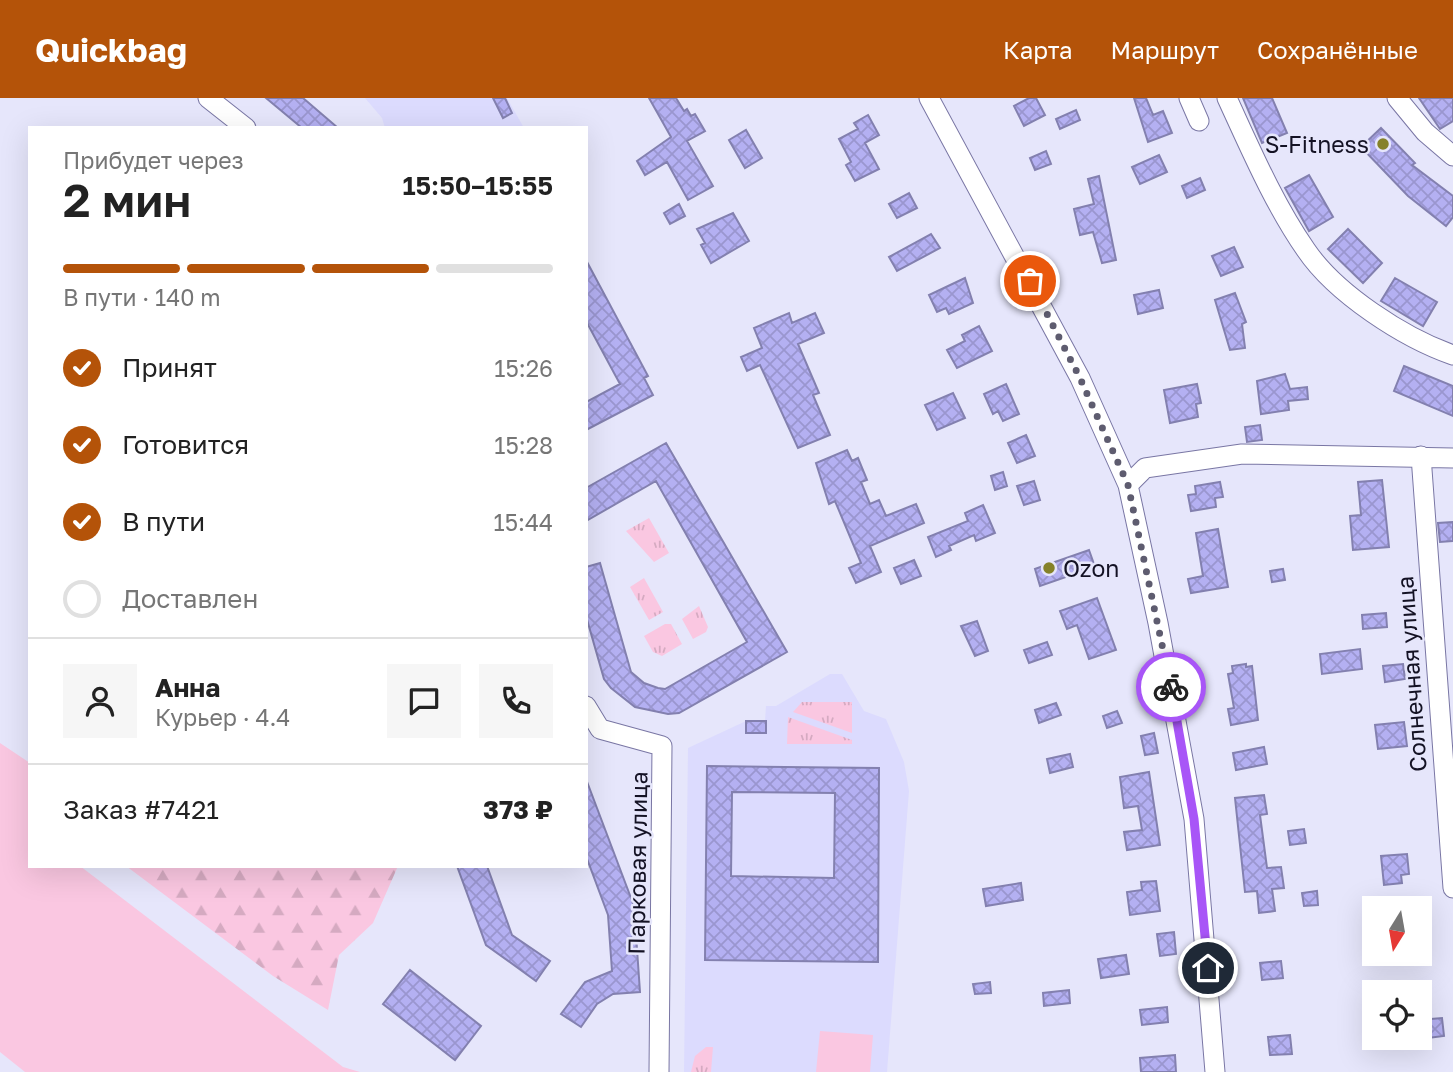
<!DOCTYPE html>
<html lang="ru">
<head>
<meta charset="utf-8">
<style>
  body { margin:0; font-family:"Golos Text",sans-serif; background:#f6f6f6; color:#222; height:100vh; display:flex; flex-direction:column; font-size:26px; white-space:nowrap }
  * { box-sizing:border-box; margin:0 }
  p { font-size:23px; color:#767676 }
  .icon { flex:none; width:38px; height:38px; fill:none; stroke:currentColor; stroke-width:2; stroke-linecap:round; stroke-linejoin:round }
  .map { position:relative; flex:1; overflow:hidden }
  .drawer { position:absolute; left:28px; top:28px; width:560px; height:742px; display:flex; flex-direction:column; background:#fff; border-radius:0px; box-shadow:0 7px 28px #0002 }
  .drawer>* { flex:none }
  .needle { width:46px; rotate:191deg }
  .tools { position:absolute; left:1362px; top:798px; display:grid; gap:14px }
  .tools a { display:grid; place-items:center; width:70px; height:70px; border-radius:0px; background:#fff; box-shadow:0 7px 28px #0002; font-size:35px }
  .pin { position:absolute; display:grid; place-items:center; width:60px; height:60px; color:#fff; margin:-30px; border:4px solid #fff; border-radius:50%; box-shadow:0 2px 7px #0007 }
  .courier { position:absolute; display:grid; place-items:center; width:70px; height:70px; margin:-35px; border:5px solid #a855f7; border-radius:50%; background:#fff; color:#222; box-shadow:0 2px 9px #0007 }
  .summary em { font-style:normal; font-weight:600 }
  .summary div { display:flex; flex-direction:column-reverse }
  .summary { display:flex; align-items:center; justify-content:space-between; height:119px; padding:0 35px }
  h1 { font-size:46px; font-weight:600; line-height:52px }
  .bar { display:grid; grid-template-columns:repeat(4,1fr); gap:10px 7px; align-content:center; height:84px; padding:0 35px }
  .bar i { height:9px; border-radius:5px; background:#e0e0e0 }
  .bar .current { background:#b45309 }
  .bar p { grid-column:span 4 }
  .line { display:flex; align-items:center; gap:18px; padding:0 35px; border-top:2px solid #e0e0e0 }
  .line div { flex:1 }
  .round { display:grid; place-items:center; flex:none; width:74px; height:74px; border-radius:0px; background:#f6f6f6 }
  ol { padding:0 35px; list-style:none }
  li { display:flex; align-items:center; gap:21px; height:77px }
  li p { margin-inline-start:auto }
  li .icon { padding:7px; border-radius:50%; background:#b45309; color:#fff; stroke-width:4 }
  li:last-child { color:#767676 }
  li i { width:38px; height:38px; border:4px solid #e0e0e0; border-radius:50% }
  header { display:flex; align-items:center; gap:42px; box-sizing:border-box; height:98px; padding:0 35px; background:#b45309; color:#fff }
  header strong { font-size:33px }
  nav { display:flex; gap:38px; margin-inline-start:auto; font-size:24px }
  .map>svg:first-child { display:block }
</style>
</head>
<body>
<header>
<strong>Quickbag</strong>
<nav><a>Карта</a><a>Маршрут</a><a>Сохранённые</a></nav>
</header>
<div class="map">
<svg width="1453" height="974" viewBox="0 0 1453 974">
  <defs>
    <pattern id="forest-firs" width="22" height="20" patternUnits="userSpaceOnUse" patternTransform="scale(1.75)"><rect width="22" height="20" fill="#fac7e1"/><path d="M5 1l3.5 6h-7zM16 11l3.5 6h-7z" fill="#d5aac1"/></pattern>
    <pattern id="park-tufts" width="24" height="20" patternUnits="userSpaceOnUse" patternTransform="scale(1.75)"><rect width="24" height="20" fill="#fac7e1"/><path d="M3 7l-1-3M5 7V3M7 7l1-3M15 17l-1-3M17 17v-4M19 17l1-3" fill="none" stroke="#d5aac1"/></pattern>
    <pattern id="building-cross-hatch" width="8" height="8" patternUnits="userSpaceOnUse" patternTransform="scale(1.75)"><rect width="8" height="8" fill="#b4b0f2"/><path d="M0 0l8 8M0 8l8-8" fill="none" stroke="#9a96cf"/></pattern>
  </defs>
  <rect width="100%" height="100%" fill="#e6e6fb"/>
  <path fill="#dcdbfe" d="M365,0H507L524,30H385L382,20Z
    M830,576H842L864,613L886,621L904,664L909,693L887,974H684L688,650L746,623H765L766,608H776Z"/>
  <path fill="#fac7e1" d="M0,645L30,665V768H80L343,969L360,974H25L0,954Z
    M820,933L873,937L870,974H816Z"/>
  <path fill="url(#forest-firs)" d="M126,768H398L373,825L339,857L328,912L273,878Z"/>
  <path fill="url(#park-tufts)" d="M649,420L669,455L654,464L626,433Z
    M644,480L663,514L649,522L630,489Z
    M699,508L708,529L706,534L693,541L682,521Z
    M665,526H671L682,546L662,558L653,554L644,538Z
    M802,604H852V635L793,614Z
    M788,619L852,642V646H787Z
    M706,949H713L711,974H691L695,958Z"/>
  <path fill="url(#building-cross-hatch)" stroke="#8380af" stroke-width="2" fill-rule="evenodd" d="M266,0H303L338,30H302Z
    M493,0H505L512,15L503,20Z
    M649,0H676L684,13L687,11L691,18L695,16L705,33L687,43L713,88L688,102L667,64L645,77L637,63L671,39Z
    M1029,0H1036L1045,17L1024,28L1014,8Z
    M1134,0H1146L1153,17L1163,13L1172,35L1148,44Z
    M1243,0H1272L1287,35L1262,45Z
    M1419,0H1453V23L1440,31Z
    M1076,12L1080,22L1060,31L1056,21Z
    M868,17L879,37L865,45L879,71L855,83L846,67L851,64L839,41L858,31L854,25Z
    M1381,30L1415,65L1412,67L1453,98V119L1446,128L1408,98L1361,49Z
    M746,32L762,60L745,70L729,42Z
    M1046,53L1051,66L1035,72L1030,60Z
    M1159,57L1167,74L1140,86L1132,69Z
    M1309,77L1333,119L1309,133L1285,90Z
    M1099,78L1116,162L1102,165L1093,134L1080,137L1074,111L1094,106L1088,81Z
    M1200,80L1205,92L1187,100L1182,88Z
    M909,95L917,110L897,120L889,106Z
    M679,106L685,118L670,126L664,115Z
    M733,115L749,143L711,165L701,147L705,145L697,131Z
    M1348,131L1382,165L1363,185L1328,151Z
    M931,136L940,150L897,173L889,159Z
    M1234,149L1243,169L1221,178L1212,158Z
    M586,162L648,278L644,280L653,297L586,332V304L620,286L586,223Z
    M965,180L973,205L949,216L946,210L937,214L929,197Z
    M1395,180L1437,204L1423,228L1381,203Z
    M1159,192L1163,210L1138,216L1134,197Z
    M1235,195L1246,224L1242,226L1245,250L1230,252L1215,202Z
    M789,215L792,225L815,215L824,235L798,246L819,295L813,297L830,337L798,350L760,267L747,273L741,259L762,250L754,230Z
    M979,228L992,253L957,270L947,252L965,243L962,237Z
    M1404,268L1453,288V318L1394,293Z
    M1285,276L1290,291L1307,289L1308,301L1288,303L1289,312L1261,316L1257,283Z
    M1006,286L1019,316L1003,323L998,313L993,316L984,296Z
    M1197,286L1201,305L1196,306L1198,319L1170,325L1164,292Z
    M953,295L965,320L937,332L925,307Z
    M1260,327L1262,342L1247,344L1245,329Z
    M1026,337L1035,358L1017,365L1008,345Z
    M666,345L787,554L679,615L668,616L635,609L611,590L604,581L586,518V469L600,465L631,574L644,585L658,590L665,591L747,544L656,383L586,423V390Z
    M847,352L852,363L858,360L867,382L861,384L870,406L879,402L886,418L916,406L924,425L870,448L881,474L856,485L849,470L861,465L835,403L829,406L816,365Z
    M1003,374L1007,388L995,392L991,378Z
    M1382,382L1389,449L1353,452L1350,418L1361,417L1358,384Z
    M1034,383L1040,402L1024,407L1017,388Z
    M1220,384L1223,399L1215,400L1216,409L1191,413L1188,397L1196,396L1195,388Z
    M983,407L995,435L976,443L974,437L949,448L951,452L936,459L928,439L968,423L965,415Z
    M1453,424V443L1440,444L1438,425Z
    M1218,431L1228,489L1191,495L1188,481L1203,478L1196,435Z
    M1089,452L1095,469L1040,488L1035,471Z
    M914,462L921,478L901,486L894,470Z
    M1283,471L1285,482L1272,484L1270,473Z
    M1097,500L1116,552L1089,561L1077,527L1067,531L1060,513Z
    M1386,515L1387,529L1363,531L1362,517Z
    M977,523L988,553L975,558L961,528Z
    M1047,544L1052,557L1029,565L1024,552Z
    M1360,551L1362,571L1322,576L1320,556Z
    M1246,566V569L1252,568L1258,622L1231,627L1228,611L1234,610L1228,576L1233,575L1232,568Z
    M1403,566L1405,581L1385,584L1383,568Z
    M1056,605L1061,617L1039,625L1035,612Z
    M1117,613L1122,625L1107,630L1103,618Z
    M746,623H766V635H746Z
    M1404,624L1407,648L1378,651L1375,627Z
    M1154,635L1158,655L1145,657L1141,638Z
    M1264,649L1267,666L1236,672L1233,655Z
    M1070,656L1073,669L1050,675L1047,661Z
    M707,668L879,670L878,864L705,862ZM732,694L835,695L834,780L731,778Z
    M1149,674L1160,747L1127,752L1124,734L1142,732L1138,708L1124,710L1120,679Z
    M586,681L634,808L640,894L613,896L597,906L581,929L561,916L585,884L612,873L608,817L586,758Z
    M1264,697L1267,716L1260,717L1267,770L1281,769L1284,790L1272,791L1275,813L1259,815L1257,793L1245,794L1235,700Z
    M1304,731L1306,745L1290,747L1288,733Z
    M1407,756L1409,776L1401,777L1402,785L1384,787L1381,758Z
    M457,768H487L512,837L550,863L536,883L486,847Z
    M1156,783L1160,813L1130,817L1127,794L1142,792L1141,784Z
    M1021,785L1023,802L986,808L983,791Z
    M1317,793L1318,807L1304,808L1302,795Z
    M1174,834L1176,856L1160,858L1157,836Z
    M1126,857L1129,876L1101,880L1098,861Z
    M1281,863L1283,880L1262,882L1260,865Z
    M410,872L481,928L455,962L383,906Z
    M990,884L991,895L975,896L973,886Z
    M1069,892L1070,905L1044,908L1043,895Z
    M1167,909L1168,924L1142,927L1140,912Z
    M1442,920L1444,938L1419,941V922Z
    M1290,937L1292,956L1270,957L1268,939Z
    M1175,957L1176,974H1141L1140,960Z"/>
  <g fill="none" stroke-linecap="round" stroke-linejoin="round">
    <defs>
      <path id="minor" d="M208,0L246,30
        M929,0L1080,280L1128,387L1158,525L1194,721L1215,974
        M1189,0L1199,23
        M1227,0C1251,52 1274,106 1306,152C1336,196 1404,240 1453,257
        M1397,0L1425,34L1453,58
        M1421,358L1453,790
        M1128,387L1145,370L1242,356L1453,360
        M586,608L600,631L662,648L659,974"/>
    </defs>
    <use href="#minor" stroke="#7976a4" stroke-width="21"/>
    <use href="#minor" stroke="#fff" stroke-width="19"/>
  </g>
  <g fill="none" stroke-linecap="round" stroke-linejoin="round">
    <path stroke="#5e5c6f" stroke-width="7" stroke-dasharray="0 12.6" d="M1030,183L1080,280L1128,387L1171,589"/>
    <path stroke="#a855f7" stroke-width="9" d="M1171,589L1194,721L1208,870"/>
  </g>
  <g fill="#858129" stroke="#e6e6fb" stroke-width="2.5">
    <circle cx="1383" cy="46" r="7"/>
    <circle cx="1049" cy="470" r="7"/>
  </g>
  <g text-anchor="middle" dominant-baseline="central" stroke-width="5" stroke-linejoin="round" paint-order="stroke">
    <g font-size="23" fill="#141224" stroke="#e6e6fb" text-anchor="end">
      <text x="1369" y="46">S-Fitness</text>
      <text x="1063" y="470" text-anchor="start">Ozon</text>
    </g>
    <g font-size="23" fill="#141224" stroke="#e6e6fb">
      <text transform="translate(1411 576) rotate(-94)">Солнечная улица</text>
      <text transform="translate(637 765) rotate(-89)">Парковая улица</text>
    </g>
  </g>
</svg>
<div class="tools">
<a><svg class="needle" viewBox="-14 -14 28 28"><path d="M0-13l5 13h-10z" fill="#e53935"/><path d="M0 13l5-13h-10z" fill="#767676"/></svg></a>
<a><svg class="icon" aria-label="locate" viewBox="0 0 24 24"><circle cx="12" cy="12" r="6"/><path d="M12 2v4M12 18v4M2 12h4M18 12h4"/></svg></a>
</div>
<div class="pin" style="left:1030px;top:183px;background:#ea580c"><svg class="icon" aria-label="bag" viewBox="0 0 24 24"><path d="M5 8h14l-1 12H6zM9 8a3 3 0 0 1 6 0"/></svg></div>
<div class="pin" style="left:1208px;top:870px;background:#1f2937"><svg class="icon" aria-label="home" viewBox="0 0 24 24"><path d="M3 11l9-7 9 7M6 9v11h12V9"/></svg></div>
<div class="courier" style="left:1171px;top:589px"><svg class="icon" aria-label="bike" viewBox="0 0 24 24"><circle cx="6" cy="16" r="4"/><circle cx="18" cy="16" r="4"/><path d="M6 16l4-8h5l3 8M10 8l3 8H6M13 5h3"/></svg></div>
<section class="drawer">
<div class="summary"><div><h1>2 мин</h1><p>Прибудет через</p></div><em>15:50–15:55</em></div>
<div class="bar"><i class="current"></i><i class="current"></i><i class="current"></i><i></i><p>В пути · 140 m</p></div>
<ol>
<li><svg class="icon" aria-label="check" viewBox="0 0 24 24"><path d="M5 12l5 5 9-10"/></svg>Принят<p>15:26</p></li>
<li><svg class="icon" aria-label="check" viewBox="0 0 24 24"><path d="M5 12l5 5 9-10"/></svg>Готовится<p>15:28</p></li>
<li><svg class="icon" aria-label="check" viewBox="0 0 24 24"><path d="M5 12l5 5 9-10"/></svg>В пути<p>15:44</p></li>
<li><i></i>Доставлен</li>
</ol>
<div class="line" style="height:126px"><a class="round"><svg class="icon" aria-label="person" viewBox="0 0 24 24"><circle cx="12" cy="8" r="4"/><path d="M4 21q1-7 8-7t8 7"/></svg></a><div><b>Анна</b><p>Курьер · 4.4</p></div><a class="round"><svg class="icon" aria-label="chat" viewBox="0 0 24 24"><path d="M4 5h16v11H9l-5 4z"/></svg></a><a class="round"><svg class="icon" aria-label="phone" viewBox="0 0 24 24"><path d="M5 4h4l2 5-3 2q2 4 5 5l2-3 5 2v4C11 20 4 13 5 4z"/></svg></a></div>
<div class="line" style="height:91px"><div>Заказ #7421</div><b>373 ₽</b></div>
</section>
</div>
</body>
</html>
